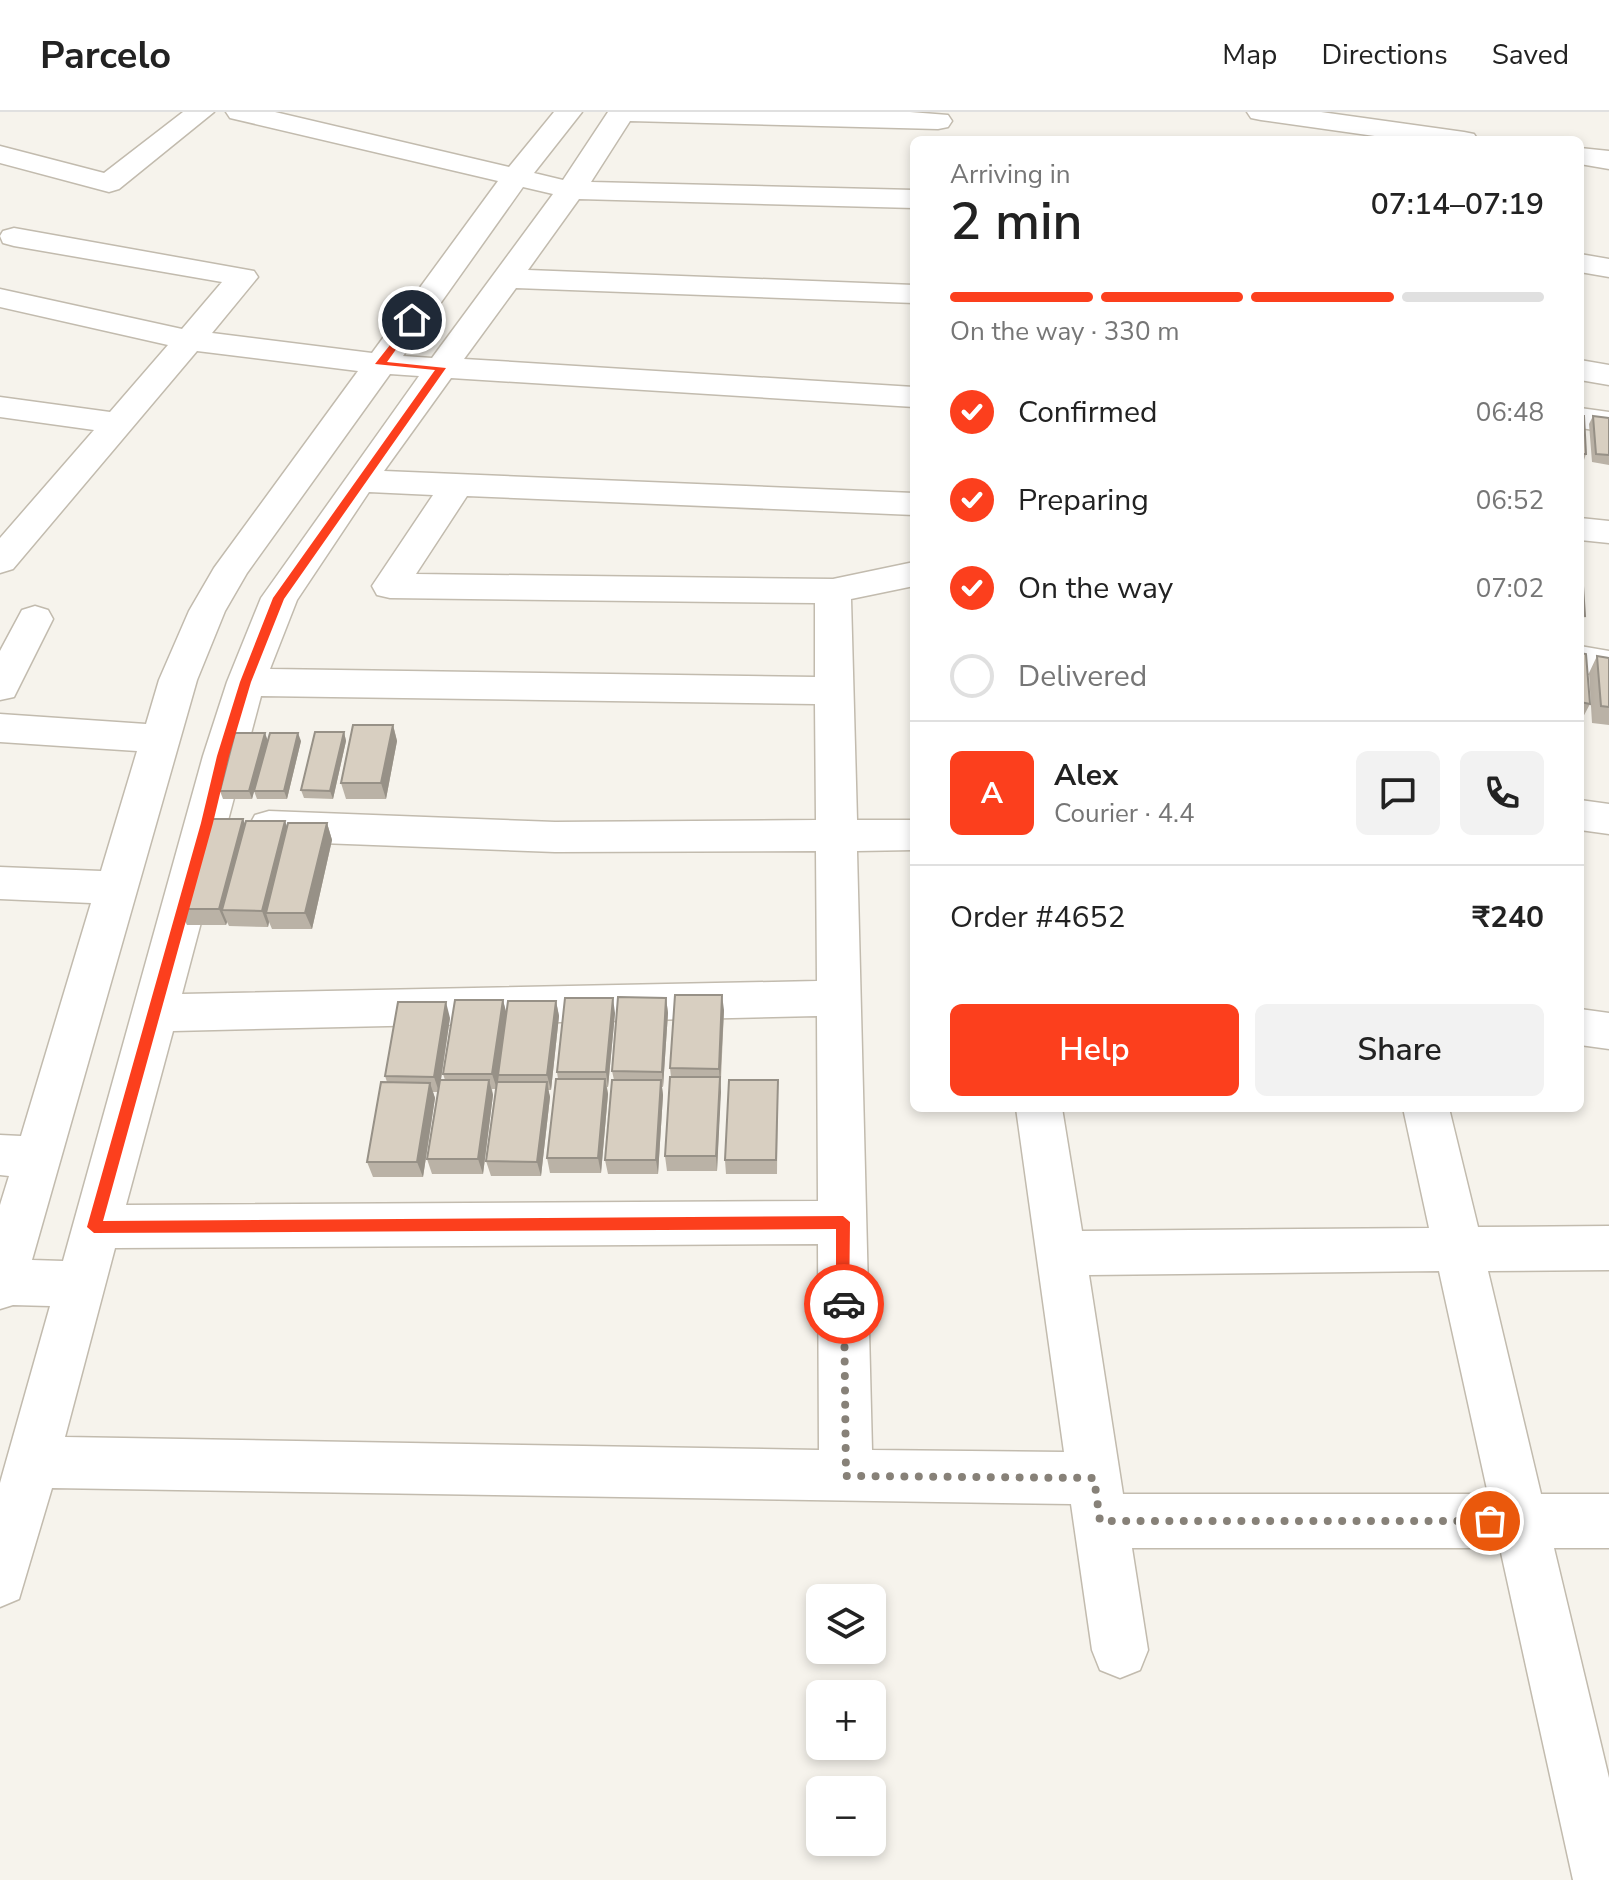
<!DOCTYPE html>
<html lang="en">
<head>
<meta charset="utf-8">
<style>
  body { margin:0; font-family:"Nunito Sans",sans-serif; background:#f2f2f2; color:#222; height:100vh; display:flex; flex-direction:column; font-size:30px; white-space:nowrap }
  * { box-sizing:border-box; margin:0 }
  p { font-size:26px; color:#767676 }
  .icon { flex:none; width:44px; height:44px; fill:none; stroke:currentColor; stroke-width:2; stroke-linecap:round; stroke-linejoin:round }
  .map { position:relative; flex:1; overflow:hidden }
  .drawer { position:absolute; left:910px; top:24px; width:674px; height:976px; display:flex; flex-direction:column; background:#fff; border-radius:12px; box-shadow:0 4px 12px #0003 }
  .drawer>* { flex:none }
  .tools { position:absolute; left:806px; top:1472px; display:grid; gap:16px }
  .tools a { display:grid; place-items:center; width:80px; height:80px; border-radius:12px; background:#fff; box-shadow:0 4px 12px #0003; font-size:40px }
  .pin { position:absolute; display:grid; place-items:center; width:68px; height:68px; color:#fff; margin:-34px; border:4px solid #fff; border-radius:50%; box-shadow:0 2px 8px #0007 }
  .courier { position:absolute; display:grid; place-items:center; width:80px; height:80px; margin:-40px; border:6px solid #fc3f1d; border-radius:50%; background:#fff; color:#222; box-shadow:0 2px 10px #0007 }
  .head em { font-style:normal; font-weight:600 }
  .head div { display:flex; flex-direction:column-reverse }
  .head { display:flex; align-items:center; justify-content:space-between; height:136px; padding:0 40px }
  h1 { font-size:52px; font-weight:600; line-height:60px }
  .bar { display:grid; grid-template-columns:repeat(4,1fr); gap:12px 8px; align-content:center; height:96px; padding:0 40px }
  .bar i { height:10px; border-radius:6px; background:#e0e0e0 }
  .bar .selected { background:#fc3f1d }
  .bar p { grid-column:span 4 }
  .line { display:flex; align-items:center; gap:20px; padding:0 40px; border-top:2px solid #e0e0e0 }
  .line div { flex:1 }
  .round { display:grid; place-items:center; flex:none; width:84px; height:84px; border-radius:12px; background:#f2f2f2 }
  ol { padding:0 40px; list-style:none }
  li { display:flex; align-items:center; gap:24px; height:88px }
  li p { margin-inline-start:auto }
  li .icon { padding:8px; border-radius:50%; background:#fc3f1d; color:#fff; stroke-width:4 }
  li:last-child { color:#767676 }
  li i { width:44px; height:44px; border:4px solid #e0e0e0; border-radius:50% }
  .cta { display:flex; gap:16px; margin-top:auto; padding:16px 40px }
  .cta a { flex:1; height:92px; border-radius:12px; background:#fc3f1d; color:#fff; font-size:32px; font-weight:600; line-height:92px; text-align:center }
  .cta a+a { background:#f2f2f2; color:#222 }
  header { display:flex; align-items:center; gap:48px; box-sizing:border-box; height:112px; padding:0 40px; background:#fff; border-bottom:2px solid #e0e0e0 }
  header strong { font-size:38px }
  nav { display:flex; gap:44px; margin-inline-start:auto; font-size:28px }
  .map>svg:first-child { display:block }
</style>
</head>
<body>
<header>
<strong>Parcelo</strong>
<nav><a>Map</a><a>Directions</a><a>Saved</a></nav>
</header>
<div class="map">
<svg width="1609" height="1768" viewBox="0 0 1609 1768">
  <rect width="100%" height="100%" fill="#f6f3ec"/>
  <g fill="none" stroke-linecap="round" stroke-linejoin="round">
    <defs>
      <path id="minor" d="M183,0H214L119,77L109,80L0,51V34L104,61Z
        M226,0H275L509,55L554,0H582L534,61L563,68L608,0H910L948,3L952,9L948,15L938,17L630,9L591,70L914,78V96L579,87L528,158L914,173V191L516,176L464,247L914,275V295L451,266L384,359L914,381V403L467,384L416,462L833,467L914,450V474L851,487L857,708H914V738L857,739L872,1338L1064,1340L1016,996H1062L1082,1119L1429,1116L1403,996H1449L1478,1115L1609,1114V1158L1488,1159L1541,1382H1609V1436H1554L1609,1666V1768H1573L1500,1436H1132L1148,1538L1140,1558L1120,1566L1100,1558L1092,1538L1071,1392L52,1376L19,1487L0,1495V1371L50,1194L13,1193L0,1197V1093L9,1064L0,1063V1023L21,1024L91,791L0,787V755L101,759L137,639L0,630V602L146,612L159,568L189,499L214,456L358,259L197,239L13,457L0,461V426L94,318L0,305V285L110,300L168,233L0,195V177L182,217L222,170L14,134L3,131L0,124L3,119L14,116L254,159L258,165L212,221L372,241L498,69L230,6ZM523,75L553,82L432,246L403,244ZM390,262L419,264L261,486L227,570L203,644L63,1149L32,1148L197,568L225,499L247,461ZM369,380L433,383L372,474L377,483L390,486L815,491V565L270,557L297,488ZM261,584L815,592L816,708L555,710L269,699L255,703L249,714L255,725L269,729L555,740L816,739L817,869L182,882ZM817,904L818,1089L126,1093L173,919ZM818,1132L819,1338L65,1325L115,1136ZM1439,1159L1488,1382H1123L1089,1163Z
        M1247,0H1321L1464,20L1474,22L1478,28H1403L1261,8L1251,6Z
        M1580,36L1609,39V57L1580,52Z
        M1580,142L1609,147V165L1580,160Z
        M1580,248L1609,253V273L1580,268Z
        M1580,296L1609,300V320L1580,316Z
        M1580,406L1609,409V431L1580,428Z
        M35,494L48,498L53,507L14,585L0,588V539L22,498Z
        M1580,534L1609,539V565L1580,560Z
        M1580,688L1609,692V722L1580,718Z
        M1580,897L1609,901V937L1580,933Z"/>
    </defs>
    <use href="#minor" stroke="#c2bbae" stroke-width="3"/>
    <use href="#minor" fill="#fff" fill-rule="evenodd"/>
  </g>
  <path fill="#bab2a6" d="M1580,304L1586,342L1583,351H1580Z
    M1593,304L1609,306V353L1592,350L1589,312Z
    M1580,458L1585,504L1580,514Z
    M1580,541L1590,592L1581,609L1580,608Z
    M1597,544L1609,546V613L1592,611L1589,561Z
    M393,613L397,629L386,687H346L341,671Z
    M344,620L346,629L333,687L304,686L301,678Z
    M268,629H301L287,687H257L254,679L252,687H223L220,679Z
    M243,707L245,713L287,716L327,711L332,728L312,817H272L269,810L268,815L229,814L227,810L226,813H187L179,797Z
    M666,886L668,901L663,975H662L663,983L658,1062H608L605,1048L614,968L612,959Z
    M503,888L506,902L556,889L559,904L551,978H548L550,985L541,1064H491L486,1049L496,977H492L493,983L483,1062H432L427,1047L438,980H433L435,986L423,1065H373L367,1050L387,970L385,964L450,906L441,968H445L443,962Z
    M724,898L717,1059H667L665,1044L671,965L670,956Z
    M615,901L608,975H607L608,982L601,1061H550L547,1046L558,967L557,960Z
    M778,968L777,1062H726L725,1048Z"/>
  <path fill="#979187" d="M393,613L397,629L386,687L381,671Z
    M344,620L346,629L333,687L330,679Z
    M265,621L268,629L252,687L249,679Z
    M298,621L301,629L287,687L284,679Z
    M243,707L250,724L222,798L227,810L226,813L219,797Z
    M285,709L291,725L266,801L269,810L268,815L262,799Z
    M327,711L332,728L312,817L305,801Z
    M722,883L724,898L720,972L719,957Z
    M613,886L615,901L608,975L606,960Z
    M666,886L668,901L663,975L662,960Z
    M503,888L507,903L497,977L492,962Z
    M556,889L559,904L551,978L547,963Z
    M446,890L450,906L439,980L434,965Z
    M720,965L721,980L717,1059L716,1044Z
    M605,967L608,982L601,1061L598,1046Z
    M489,968L493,983L483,1062L478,1047Z
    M661,968L663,983L658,1062L656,1048Z
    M547,970L550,985L541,1064L537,1050Z
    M430,971L435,986L423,1065L417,1050Z"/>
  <path fill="#d8cfc1" stroke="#979187" stroke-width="2" d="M1580,304H1584L1586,342H1580Z
    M1593,304L1609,306V343L1596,342Z
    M1580,458L1582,459L1585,504L1580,503Z
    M1580,541L1586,542L1590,592L1580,590Z
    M1597,544L1609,546V595L1601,594Z
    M353,613H393L381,671H341Z
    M315,620H344L330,679L301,678Z
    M235,621H265L249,679H220Z
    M270,621H298L284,679H254Z
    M205,707H243L219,797H179Z
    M246,709H285L262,799L222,798Z
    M288,711H327L305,801H266Z
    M675,883H722L719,957L670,956Z
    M618,885L666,886L662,960L612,959Z
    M565,886H613L606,960H557Z
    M455,888H503L492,962H443Z
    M508,889H556L547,963H498Z
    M398,890H446L434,965L385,964Z
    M670,965H720L716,1044H665Z
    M556,967H605L598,1046H547Z
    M440,968H489L478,1047H427Z
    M612,968H661L656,1048H605Z
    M729,968H778L776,1048H725Z
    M381,970L430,971L417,1050H367Z
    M497,970H547L537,1050L486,1049Z"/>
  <path fill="#fc3f1d" d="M412,205L417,208L387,250L446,256L284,487L251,570L229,644L213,711L103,1109L843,1104L850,1110L849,1197H839L836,1192V1117L94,1121L87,1115L201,711L217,644L240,570L273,486L435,258L375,252Z"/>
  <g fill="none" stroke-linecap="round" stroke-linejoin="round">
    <path stroke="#878178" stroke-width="8" stroke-dasharray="0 14.4" d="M844,1192L846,1364L1094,1366L1100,1409H1490"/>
  </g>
</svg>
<div class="tools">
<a><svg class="icon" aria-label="layers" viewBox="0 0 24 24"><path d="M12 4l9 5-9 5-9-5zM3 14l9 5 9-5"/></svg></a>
<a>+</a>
<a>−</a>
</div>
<div class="pin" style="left:1490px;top:1409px;background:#ea580c"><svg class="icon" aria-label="bag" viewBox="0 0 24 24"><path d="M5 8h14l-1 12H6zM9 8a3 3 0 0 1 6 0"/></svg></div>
<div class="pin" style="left:412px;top:208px;background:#1f2937"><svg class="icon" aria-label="home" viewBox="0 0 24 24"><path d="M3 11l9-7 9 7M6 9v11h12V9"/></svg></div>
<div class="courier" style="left:844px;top:1192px"><svg class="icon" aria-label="car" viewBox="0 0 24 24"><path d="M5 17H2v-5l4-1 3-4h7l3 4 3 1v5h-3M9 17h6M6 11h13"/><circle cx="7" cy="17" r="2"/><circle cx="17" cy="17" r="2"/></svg></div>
<section class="drawer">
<div class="head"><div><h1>2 min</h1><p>Arriving in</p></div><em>07:14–07:19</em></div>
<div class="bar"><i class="selected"></i><i class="selected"></i><i class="selected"></i><i></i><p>On the way · 330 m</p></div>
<ol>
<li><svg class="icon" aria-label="check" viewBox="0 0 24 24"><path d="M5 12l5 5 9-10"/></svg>Confirmed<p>06:48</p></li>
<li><svg class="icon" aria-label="check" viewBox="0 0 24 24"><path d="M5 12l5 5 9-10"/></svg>Preparing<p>06:52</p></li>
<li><svg class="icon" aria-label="check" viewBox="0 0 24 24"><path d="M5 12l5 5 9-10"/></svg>On the way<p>07:02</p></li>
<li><i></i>Delivered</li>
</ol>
<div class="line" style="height:144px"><b class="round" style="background:#fc3f1d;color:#fff">A</b><div><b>Alex</b><p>Courier · 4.4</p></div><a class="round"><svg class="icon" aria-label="chat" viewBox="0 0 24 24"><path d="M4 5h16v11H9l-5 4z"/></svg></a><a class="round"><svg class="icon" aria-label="phone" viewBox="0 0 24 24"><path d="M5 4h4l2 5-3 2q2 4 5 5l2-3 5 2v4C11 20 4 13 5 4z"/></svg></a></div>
<div class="line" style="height:104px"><div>Order #4652</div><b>₹240</b></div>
<div class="cta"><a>Help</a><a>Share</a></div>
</section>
</div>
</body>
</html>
